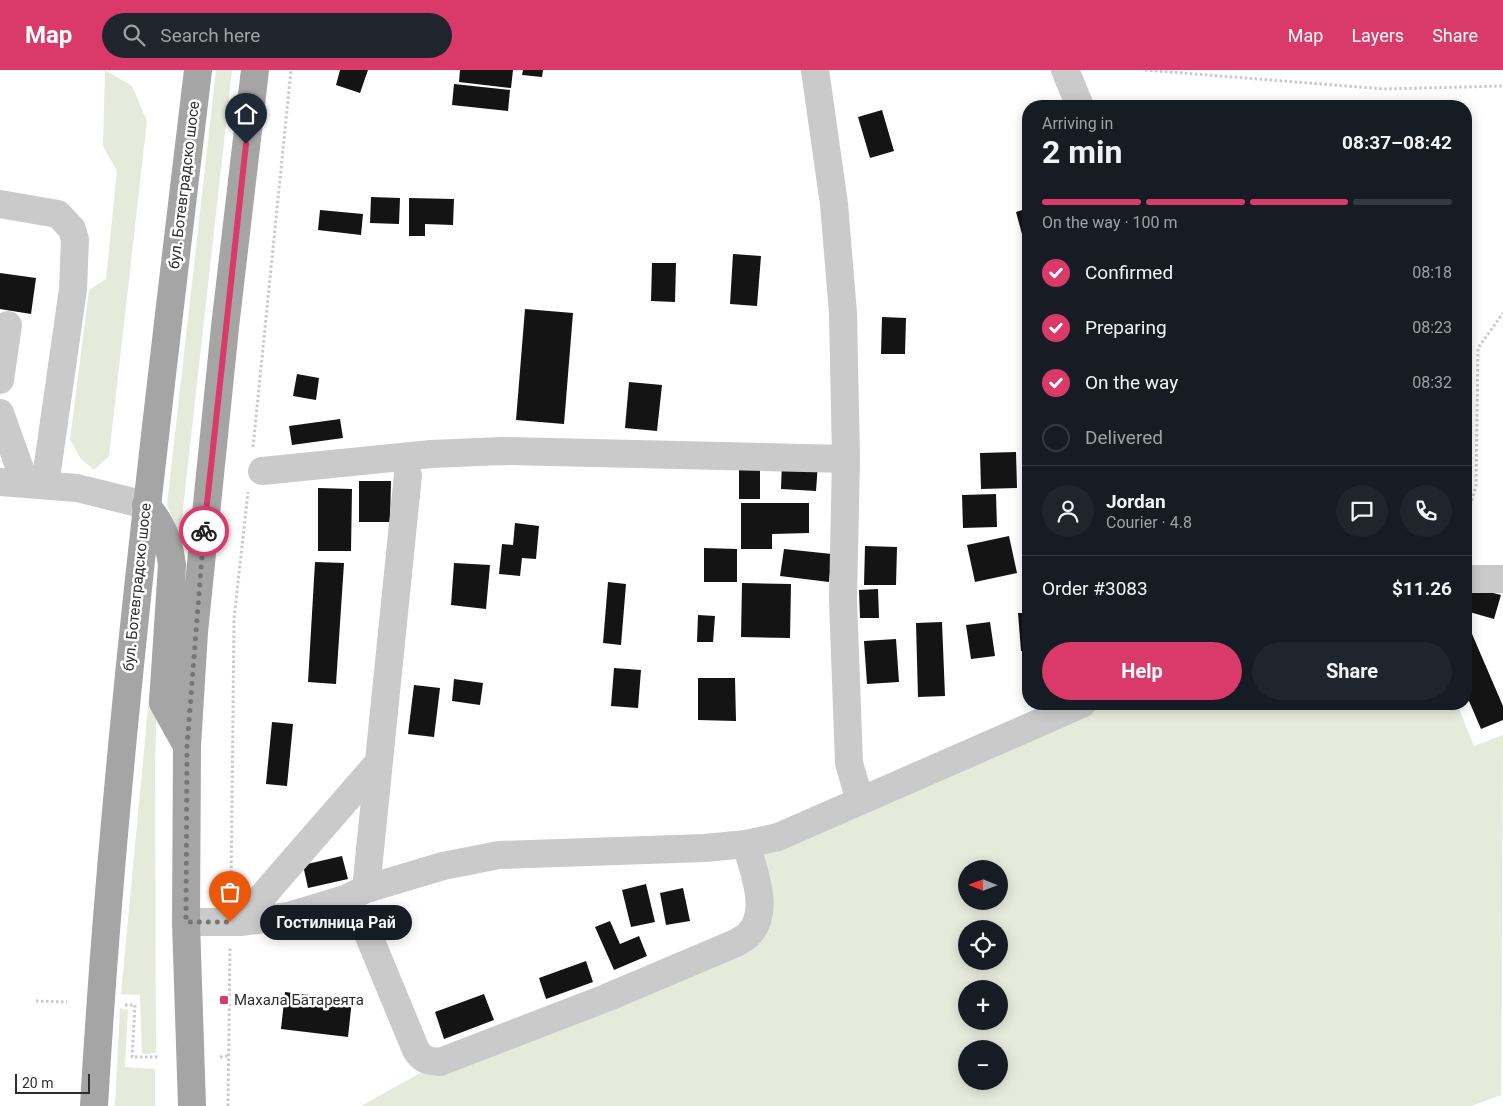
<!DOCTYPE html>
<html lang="en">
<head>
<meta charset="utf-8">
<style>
  body { margin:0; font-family:Roboto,sans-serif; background:#20242c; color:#f1f3f6; height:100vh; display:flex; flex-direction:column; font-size:19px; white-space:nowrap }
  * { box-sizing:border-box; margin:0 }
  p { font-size:16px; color:#9ea1a6 }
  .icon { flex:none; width:28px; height:28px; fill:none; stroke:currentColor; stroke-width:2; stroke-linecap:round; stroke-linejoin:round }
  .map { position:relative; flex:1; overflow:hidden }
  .sheet { position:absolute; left:1022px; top:30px; width:450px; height:610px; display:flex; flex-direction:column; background:#171b24; border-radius:20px; box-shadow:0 2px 12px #0003 }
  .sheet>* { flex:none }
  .needle { width:32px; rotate:271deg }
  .tools { position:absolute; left:958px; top:790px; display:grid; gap:10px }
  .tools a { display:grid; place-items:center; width:50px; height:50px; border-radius:50%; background:#171b24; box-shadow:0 2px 12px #0003; font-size:25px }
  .scale { position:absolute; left:15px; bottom:12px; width:75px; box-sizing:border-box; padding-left:5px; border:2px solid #2d2d2d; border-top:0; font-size:14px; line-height:18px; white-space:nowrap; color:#2d2d2d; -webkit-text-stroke:4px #fff; paint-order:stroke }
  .pin { position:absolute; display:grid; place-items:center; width:42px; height:42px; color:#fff; margin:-51px -21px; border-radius:50% 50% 50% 0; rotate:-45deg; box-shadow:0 0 5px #0007 }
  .pin .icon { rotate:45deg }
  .courier { position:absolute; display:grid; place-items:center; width:50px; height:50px; margin:-25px; border:4px solid #d93a69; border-radius:50%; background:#fff; color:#222; box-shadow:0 1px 6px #0007 }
  .bubble { position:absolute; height:35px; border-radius:18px; background:#171b24; box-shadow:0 2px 12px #0003; font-size:16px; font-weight:700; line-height:35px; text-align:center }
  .headline em { font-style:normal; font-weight:700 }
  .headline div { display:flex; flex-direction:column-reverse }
  .headline { display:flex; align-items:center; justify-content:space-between; height:85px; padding:0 20px }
  h1 { font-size:32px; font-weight:700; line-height:38px }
  .bar { display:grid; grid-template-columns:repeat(4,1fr); gap:8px 5px; align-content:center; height:60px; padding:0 20px }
  .bar i { height:6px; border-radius:4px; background:#363941 }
  .bar .current { background:#d93a69 }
  .bar p { grid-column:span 4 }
  .line { display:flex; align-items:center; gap:12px; padding:0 20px; border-top:1px solid #363941 }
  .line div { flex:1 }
  .round { display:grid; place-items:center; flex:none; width:52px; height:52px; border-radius:26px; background:#20242c }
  ol { padding:0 20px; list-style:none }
  li { display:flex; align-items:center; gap:15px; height:55px }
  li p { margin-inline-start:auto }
  li .icon { padding:5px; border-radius:50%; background:#d93a69; color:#fff; stroke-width:4 }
  li:last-child { color:#9ea1a6 }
  li i { width:28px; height:28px; border:2px solid #363941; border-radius:50% }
  .primary-button { display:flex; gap:10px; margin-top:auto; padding:10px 20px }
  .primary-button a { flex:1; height:58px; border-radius:30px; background:#d93a69; color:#fff; font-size:20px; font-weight:700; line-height:58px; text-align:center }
  .primary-button a+a { background:#20242c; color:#f1f3f6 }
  header { display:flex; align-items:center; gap:30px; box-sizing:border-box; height:70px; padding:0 25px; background:#d93a69; color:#fff }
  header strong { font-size:24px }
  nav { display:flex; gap:28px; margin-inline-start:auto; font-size:18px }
  .search { width:350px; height:45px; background:#20242c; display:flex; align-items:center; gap:12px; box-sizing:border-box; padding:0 18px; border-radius:28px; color:#9ea1a6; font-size:19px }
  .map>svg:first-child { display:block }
</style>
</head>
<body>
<header>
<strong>Map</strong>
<div class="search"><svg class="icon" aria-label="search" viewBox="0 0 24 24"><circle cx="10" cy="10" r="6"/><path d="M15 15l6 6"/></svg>Search here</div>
<nav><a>Map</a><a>Layers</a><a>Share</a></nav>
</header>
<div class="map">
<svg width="1503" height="1036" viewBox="0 0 1503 1036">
  <rect width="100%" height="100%" fill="#fff"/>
  <path fill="#e6eadb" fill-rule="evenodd" d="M105,0L132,16L147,51L109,386L94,400L81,389L70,370L89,220L106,209L117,101L103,76Z
    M216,0H232L179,475L174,451L167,435Z
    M161,500L155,696L156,983L142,984L140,925L121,924Z
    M1082,634H1457L1474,676L1503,665L1501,1025L1471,1036H361L440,992L749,864L746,774ZM966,799H999V831H966ZM966,859H999V891H966ZM966,919H999V951H966ZM966,979H999V1011H966Z
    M120,938L128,940L125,997L155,999V1036H115Z"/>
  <path fill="#141414" d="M340,0H368L360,23L336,15Z
    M460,0H513L511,18L459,12Z
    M523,0H543L542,7L522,5Z
    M454,14L510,20L508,41L452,35Z
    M882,40L894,81L870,88L858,47Z
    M371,127L400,128L399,154L370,153Z
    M409,128L454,129L453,155L425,154V166H409Z
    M1029,138V178L1026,179L1016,142Z
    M320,140L363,144L361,165L318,160Z
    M733,184L761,186L757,236L730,234Z
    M652,193H676L675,232L651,231Z
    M0,203L36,208L31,244L0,239Z
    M525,239L573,243L564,354L516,350Z
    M882,247L906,248L905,284H881Z
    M297,304L319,308L316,330L293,326Z
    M629,312L662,315L657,361L625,358Z
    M340,349L343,368L292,375L289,356Z
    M1016,382L1017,418L981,419L980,383Z
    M782,391L818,393L816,421L781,419Z
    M739,392H760V429H739Z
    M359,411H391L390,452H359Z
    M318,418L352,419L351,481H318Z
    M996,424L997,457L963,458L962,425Z
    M741,433H809V463L772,464V479H741Z
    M515,453L539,456L536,489L522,488L520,506L499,504L502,474L513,475Z
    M1009,466L1017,503L975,512L967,475Z
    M865,476L897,477L896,515H864Z
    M704,478L737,479V512H704Z
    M784,479L832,484L829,512L780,506Z
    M315,492L344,493L336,614L308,612Z
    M454,493L490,495L486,539L451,535Z
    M608,512L626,514L621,575L603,573Z
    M742,513L791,514L790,568L741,567Z
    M1469,517L1501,525L1494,549L1466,541Z
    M878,519L879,548H860L859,520Z
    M1018,543H1029V580L1021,581Z
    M698,545L715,546L713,572H697Z
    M942,552L945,626L918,627L916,553Z
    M990,552L995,586L971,589L966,555Z
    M1469,557L1503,636V650L1481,659L1466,624V558Z
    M896,569L899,612L867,614L864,571Z
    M614,598L641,600L638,638L611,636Z
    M698,608H735L736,651L698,650Z
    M454,609L483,613L480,635L452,631Z
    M414,615L440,618L434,667L408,664Z
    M272,652L293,654L287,716L266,714Z
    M342,786L348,809L308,818L303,795Z
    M646,814L655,852L631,857L622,820Z
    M683,818L690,851L666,855L660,823Z
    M610,851L620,874L639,866L647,886L614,900L595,857Z
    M586,891L593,912L546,929L539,908Z
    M285,922L352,930L348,967L281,959Z
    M484,924L494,950L444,969L435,942Z"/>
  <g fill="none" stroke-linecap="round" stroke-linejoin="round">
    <path stroke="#cacaca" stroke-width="3" stroke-dasharray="2.5 2.5" stroke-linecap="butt" d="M1145,0L1384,19L1503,16
      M253,377L291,0
      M1466,450L1476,416L1478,278L1503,243
      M231,823L234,549L248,422
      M36,931L67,932
      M125,935H135L132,987H158
      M220,987L228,986
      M228,1036L230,877"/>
    <path stroke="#cacaca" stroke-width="28" d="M815,0L834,134L843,243L846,389L843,530L849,693L860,731
      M1065,0L1080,36
      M0,134L58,144L72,159L75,170L73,219L45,415
      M0,310L8,255
      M0,343L25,413
      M262,401L431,384L503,381L846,389
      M0,412L77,418L146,435
      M1466,509H1503
      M366,819L408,405
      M345,829L368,864L416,980C422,990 428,991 440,992L606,928L736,873C740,870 746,868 749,864C771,841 753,800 746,774
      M186,852H240L289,846L345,829L366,819L443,796L499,785L705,778L746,774L778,767L1082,634
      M240,852L379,692"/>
    <path stroke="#a5a5a5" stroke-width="28" d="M146,435C162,454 169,470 172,495L163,633L187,676
      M94,1036C114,689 157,345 198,0
      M192,1036L186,852L187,676L194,562L225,257L255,0"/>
  </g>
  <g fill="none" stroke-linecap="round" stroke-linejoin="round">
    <path stroke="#767676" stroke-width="5" stroke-dasharray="0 9" d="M204,461L187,676L186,852H230"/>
    <path stroke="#d93a69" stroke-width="6" d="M204,461L246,74"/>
  </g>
  <rect fill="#d93a69" stroke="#fff" stroke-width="2" x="219" y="925" width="10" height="10" rx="2.5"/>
  <g text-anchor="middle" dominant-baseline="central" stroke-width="5" stroke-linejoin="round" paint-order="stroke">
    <g font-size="15" fill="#2d2d2d" stroke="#fff">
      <text transform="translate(184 115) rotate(-83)">бул. Ботевградско шосе</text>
      <text transform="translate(137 517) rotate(-84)">бул. Ботевградско шосе</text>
    </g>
    <g font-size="15" fill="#2d2d2d" stroke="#fff" text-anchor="start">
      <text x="234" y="930">Махала Батареята</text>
    </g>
  </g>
</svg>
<div class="tools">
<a><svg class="needle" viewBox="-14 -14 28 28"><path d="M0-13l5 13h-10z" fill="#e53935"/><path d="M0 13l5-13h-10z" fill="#9ea1a6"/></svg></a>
<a><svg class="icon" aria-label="locate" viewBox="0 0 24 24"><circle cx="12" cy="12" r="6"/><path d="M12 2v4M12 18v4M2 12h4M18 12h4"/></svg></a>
<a>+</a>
<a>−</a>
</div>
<div class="scale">20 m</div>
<div class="pin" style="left:230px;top:852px;background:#ea580c"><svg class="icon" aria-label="bag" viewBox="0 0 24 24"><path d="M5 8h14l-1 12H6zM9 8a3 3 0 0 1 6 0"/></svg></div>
<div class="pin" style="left:246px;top:74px;background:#1f2937"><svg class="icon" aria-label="home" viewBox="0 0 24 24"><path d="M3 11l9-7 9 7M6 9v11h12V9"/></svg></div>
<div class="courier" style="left:204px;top:461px"><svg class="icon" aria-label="bike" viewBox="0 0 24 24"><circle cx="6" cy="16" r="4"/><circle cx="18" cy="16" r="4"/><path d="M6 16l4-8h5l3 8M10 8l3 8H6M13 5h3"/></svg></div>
<div class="bubble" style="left:260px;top:835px;width:152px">Гостилница Рай</div>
<section class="sheet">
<div class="headline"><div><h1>2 min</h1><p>Arriving in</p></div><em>08:37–08:42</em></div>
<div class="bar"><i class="current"></i><i class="current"></i><i class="current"></i><i></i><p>On the way · 100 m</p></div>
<ol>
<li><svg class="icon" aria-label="check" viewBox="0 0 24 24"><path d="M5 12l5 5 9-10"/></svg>Confirmed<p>08:18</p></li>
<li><svg class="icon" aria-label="check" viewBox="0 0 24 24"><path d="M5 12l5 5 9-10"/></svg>Preparing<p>08:23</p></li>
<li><svg class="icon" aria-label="check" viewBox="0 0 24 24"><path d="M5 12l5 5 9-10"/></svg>On the way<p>08:32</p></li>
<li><i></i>Delivered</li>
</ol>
<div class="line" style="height:90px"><a class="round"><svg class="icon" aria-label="person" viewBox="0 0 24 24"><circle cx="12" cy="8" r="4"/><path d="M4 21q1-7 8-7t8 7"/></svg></a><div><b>Jordan</b><p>Courier · 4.8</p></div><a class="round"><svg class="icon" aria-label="chat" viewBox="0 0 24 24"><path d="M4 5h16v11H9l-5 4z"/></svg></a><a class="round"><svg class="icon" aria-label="phone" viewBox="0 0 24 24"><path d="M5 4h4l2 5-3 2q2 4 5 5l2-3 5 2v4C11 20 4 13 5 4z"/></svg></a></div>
<div class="line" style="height:65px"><div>Order #3083</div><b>$11.26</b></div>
<div class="primary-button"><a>Help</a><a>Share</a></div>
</section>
</div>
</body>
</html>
